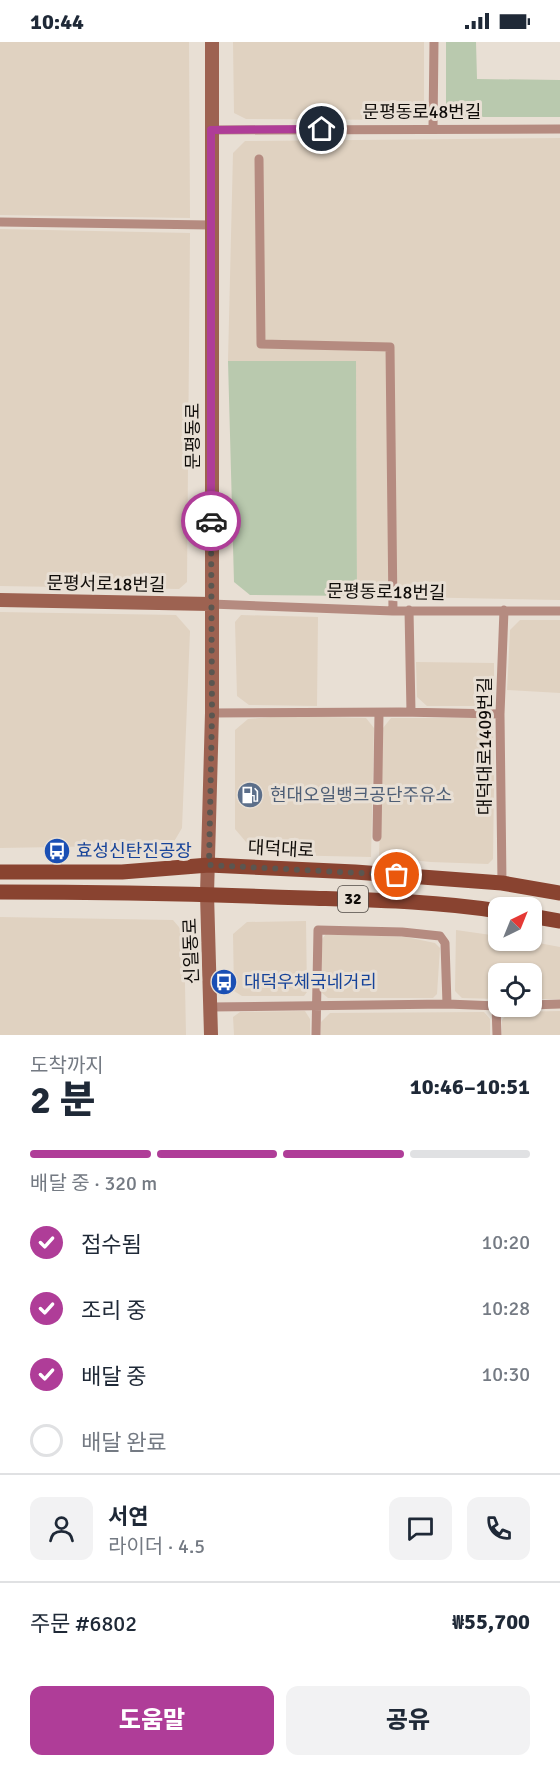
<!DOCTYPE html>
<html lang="ko">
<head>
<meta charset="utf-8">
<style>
  body { margin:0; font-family:Signika,"Noto Sans KR",sans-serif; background:#f2f2f3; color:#1f2937; height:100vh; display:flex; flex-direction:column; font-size:22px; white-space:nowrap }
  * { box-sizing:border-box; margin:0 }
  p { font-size:20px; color:#747a83 }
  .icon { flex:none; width:33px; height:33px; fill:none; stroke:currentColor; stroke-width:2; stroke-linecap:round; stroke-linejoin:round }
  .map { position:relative; height:993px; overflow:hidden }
  .sheet { display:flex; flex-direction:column; background:#fff; flex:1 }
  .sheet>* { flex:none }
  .needle { width:39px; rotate:43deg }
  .controls { position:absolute; left:488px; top:855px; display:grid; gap:12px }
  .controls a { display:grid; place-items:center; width:54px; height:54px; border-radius:12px; background:#fff; box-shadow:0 2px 4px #0004; font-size:30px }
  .pin { position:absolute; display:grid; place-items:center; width:51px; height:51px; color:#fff; margin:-26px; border:3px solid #fff; border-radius:50%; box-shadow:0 2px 6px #0007 }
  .courier { position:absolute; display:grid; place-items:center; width:60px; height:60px; margin:-30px; border:4px solid #af3d98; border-radius:50%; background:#fff; color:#222; box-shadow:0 2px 8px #0007 }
  .headline em { font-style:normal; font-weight:800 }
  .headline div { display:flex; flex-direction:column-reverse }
  .headline { display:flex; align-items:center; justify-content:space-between; height:102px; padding:0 30px }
  h1 { font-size:39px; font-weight:800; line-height:45px }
  .bar { display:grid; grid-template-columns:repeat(4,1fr); gap:9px 6px; align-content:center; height:72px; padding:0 30px }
  .bar i { height:8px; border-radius:4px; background:#e0e1e3 }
  .bar .current { background:#af3d98 }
  .bar p { grid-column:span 4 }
  .line { display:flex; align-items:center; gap:15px; padding:0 30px; border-top:2px solid #e0e1e3 }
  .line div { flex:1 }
  .round { display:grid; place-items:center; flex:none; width:63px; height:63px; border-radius:12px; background:#f2f2f3 }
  ol { padding:0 30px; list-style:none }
  li { display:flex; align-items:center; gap:18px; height:66px }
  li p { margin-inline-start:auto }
  li .icon { padding:6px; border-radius:50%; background:#af3d98; color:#fff; stroke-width:4 }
  li:last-child { color:#747a83 }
  li i { width:33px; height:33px; border:3px solid #e0e1e3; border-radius:50% }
  .cta { display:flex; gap:12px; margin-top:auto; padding:12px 30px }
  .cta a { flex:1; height:69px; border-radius:12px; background:#af3d98; color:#fff; font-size:24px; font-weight:800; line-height:69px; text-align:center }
  .cta a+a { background:#f2f2f3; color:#1f2937 }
  .status { display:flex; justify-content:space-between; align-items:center; height:42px; padding:0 30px; background:#fff; direction:ltr }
  .status svg { height:16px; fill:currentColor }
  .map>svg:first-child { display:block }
</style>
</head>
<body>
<div class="status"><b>10:44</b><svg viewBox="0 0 49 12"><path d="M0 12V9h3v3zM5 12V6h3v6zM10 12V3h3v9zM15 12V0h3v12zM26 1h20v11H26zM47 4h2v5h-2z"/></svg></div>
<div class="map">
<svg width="560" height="993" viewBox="0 0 560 993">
  <rect width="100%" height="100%" fill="#e8dfd4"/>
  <path fill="#e0d2c1" d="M0,0H189L190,176L0,173Z
    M233,0H424V68L414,78L246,77L234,71Z
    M560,96V558L357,554L356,319H228L233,111L245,99Z
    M0,187L190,191L187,540L179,547L0,544Z
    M0,570L176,573L190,589L182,786L172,803L0,806Z
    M241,573L318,575L317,664L249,663L237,654L235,580Z
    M520,578H560V651L507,648L510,588Z
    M416,620L494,621V656L486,664H427L417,655Z
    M282,674L366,676L374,686L371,815L279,813L252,807L235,787V688L248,677Z
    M391,676H482L493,686L494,744L493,817L488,822L431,820L379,815L383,686Z
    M0,875L173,878L184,891L186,993H0Z
    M306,879L307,950L304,954H242L234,949L233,892L247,880Z
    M456,888L498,894V898L528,899L560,905V957H531V932H498V957L462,956L455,949Z
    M326,892L406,895L435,901L440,906L437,952L433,956H328L322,951V897Z
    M305,969L310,977V993H234L233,975L240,970Z
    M560,969V993H502V978L509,970Z
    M484,970L490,977V993H321V980L330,971Z"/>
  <path fill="#b9c9ae" d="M446,0H476L477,37L560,38V75H457L446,65Z
    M228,319H356L357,554L250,553L234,540Z"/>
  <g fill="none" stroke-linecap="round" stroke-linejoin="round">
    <path stroke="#b58b80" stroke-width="9" d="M433,86L434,0
      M211,88L560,87
      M259,117L261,302L390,305L393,569
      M0,180L211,183
      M211,562L393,569H560
      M409,568L411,670
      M212,671L400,670L500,672
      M377,795L379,671
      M502,841L500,672L504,568
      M531,963L560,962
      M496,964L497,993
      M211,965L447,962L498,964
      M316,993L318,888L402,890L440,894L445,901L447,962"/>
    <path stroke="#9d6251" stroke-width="14" d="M0,558L211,562
      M211,993L207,852L212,671V0"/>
    <path stroke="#894330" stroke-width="15" d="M0,830H122L209,823L355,830L502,841L560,851
      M0,850C102,850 204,852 306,856C370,858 435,859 498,869
      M531,874L560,879"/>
  </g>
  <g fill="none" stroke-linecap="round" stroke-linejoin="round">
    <path stroke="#5b5650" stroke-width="6" stroke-dasharray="0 10.8" d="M211,479L212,671L209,823L397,833"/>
    <path stroke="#af3d98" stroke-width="8" d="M211,479V88L322,87"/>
  </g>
  <defs>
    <symbol id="fuel-disc" viewBox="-11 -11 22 22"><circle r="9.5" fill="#5c6f8a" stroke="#e8dfd4"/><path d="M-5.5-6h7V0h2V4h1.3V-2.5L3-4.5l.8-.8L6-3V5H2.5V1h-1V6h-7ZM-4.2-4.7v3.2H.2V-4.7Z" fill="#fff"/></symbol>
    <symbol id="bus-disc" viewBox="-11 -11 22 22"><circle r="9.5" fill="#1a4fb4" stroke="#e8dfd4"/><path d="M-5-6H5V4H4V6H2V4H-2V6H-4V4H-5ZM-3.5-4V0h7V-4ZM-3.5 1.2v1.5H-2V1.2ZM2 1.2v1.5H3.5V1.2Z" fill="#fff"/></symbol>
  </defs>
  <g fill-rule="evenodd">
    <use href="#fuel-disc" x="235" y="738" width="30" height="30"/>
    <use href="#bus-disc" x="42" y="794" width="30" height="30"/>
    <use href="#bus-disc" x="209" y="925" width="30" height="30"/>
  </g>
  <g text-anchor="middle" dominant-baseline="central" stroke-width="6" stroke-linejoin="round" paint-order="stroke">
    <rect fill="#e8dfd4" stroke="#504b46" stroke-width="1.5" x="338" y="844" width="30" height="26" rx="4.5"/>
    <g font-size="16" font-weight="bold" fill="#0f0c09">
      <text x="353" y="857">32</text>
    </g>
    <g font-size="18" fill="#0f0c09" stroke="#e8dfd4">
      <text x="422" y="70">문평동로48번길</text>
      <text transform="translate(193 394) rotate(-90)">문평동로</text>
      <text transform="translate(106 542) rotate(1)">문평서로18번길</text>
      <text transform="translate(386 550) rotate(1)">문평동로18번길</text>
      <text transform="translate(485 704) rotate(-90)">대덕대로1409번길</text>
      <text transform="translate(281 807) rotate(3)">대덕대로</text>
      <text transform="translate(191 909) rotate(-92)">신일동로</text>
    </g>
    <g font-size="18" fill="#4e5e75" stroke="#e8dfd4" text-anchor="start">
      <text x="270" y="753">현대오일뱅크공단주유소</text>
    </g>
    <g font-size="18" fill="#164399" stroke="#e8dfd4" text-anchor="start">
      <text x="76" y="809">효성신탄진공장</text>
      <text x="244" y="940">대덕우체국네거리</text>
    </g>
  </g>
</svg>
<div class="controls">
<a><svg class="needle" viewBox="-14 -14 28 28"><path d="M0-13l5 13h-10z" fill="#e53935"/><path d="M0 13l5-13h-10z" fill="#747a83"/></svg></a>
<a><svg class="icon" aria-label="locate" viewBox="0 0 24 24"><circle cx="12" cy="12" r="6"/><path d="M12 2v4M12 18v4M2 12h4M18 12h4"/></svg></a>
</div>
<div class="pin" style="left:397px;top:833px;background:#ea580c"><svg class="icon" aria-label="bag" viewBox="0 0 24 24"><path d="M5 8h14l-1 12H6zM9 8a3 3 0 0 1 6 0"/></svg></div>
<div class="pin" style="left:322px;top:87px;background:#1f2937"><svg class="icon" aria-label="home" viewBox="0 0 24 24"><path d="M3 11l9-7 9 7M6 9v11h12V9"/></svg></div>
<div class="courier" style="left:211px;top:479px"><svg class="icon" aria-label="car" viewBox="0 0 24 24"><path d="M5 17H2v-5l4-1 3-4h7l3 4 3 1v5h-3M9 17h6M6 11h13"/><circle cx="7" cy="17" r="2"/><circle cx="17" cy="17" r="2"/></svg></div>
</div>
<section class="sheet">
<div class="headline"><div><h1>2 분</h1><p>도착까지</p></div><em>10:46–10:51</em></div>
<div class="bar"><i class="current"></i><i class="current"></i><i class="current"></i><i></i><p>배달 중 · 320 m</p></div>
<ol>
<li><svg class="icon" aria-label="check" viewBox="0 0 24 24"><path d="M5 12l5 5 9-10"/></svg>접수됨<p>10:20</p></li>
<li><svg class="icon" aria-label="check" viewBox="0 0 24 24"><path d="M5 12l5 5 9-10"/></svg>조리 중<p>10:28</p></li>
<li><svg class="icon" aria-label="check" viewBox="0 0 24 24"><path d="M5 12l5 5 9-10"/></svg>배달 중<p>10:30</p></li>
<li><i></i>배달 완료</li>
</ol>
<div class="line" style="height:108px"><a class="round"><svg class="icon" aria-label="person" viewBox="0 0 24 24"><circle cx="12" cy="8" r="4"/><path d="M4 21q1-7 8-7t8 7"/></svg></a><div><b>서연</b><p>라이더 · 4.5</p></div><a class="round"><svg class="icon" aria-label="chat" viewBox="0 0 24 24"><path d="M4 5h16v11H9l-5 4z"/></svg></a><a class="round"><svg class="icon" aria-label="phone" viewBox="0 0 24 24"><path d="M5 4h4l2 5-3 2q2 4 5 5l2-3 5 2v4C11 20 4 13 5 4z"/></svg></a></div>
<div class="line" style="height:78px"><div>주문 #6802</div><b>₩55,700</b></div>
<div class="cta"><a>도움말</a><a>공유</a></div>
</section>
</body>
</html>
